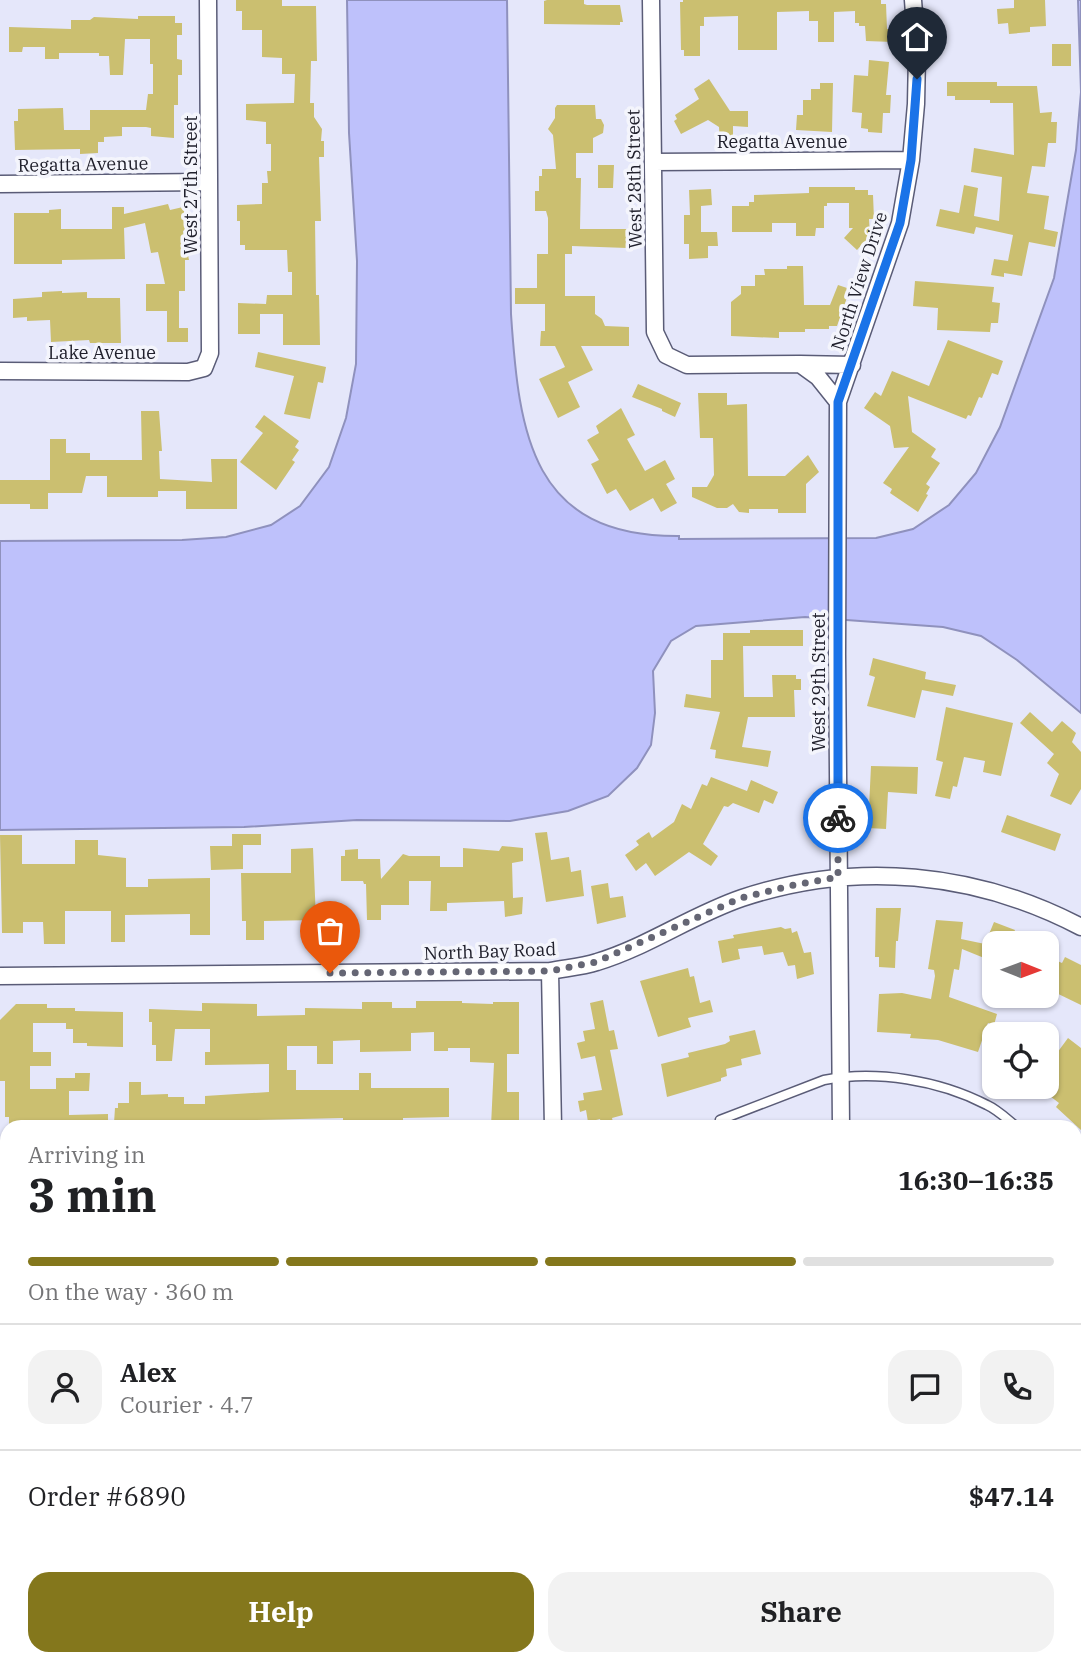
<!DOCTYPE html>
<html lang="en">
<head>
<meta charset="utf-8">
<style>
  body { margin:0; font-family:"IBM Plex Serif",serif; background:#f2f2f2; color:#202124; height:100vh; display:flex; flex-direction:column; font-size:26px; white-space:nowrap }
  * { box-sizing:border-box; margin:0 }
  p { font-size:23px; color:#757577 }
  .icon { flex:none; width:38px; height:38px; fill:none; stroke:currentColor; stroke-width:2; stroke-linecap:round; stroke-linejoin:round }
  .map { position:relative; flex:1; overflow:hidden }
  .sheet { position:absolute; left:0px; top:1120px; width:1082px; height:546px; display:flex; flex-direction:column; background:#fff; border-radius:21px 21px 0 0; box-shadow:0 2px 5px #0004 }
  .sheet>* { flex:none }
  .needle { width:46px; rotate:91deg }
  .buttons { position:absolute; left:982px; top:931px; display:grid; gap:14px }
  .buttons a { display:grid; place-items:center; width:77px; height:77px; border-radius:14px; background:#fff; box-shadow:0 2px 5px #0004; font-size:35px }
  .pin { position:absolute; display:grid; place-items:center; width:60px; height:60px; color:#fff; margin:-72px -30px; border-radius:50% 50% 50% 0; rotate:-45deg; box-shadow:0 0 7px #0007 }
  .pin .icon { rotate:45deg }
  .courier { position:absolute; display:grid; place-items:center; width:70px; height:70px; margin:-35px; border:5px solid #1a73e8; border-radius:50%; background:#fff; color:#222; box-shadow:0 2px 9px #0007 }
  .headline em { font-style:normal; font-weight:800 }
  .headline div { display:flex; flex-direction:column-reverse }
  .headline { display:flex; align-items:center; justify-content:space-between; height:119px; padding:0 28px }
  h1 { font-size:46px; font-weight:800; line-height:52px }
  .bar { display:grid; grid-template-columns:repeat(4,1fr); gap:10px 7px; align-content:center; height:84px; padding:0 28px }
  .bar i { height:9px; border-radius:5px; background:#e0e0e0 }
  .bar .on { background:#84771c }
  .bar p { grid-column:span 4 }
  .line { display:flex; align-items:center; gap:18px; padding:0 28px; border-top:2px solid #e0e0e0 }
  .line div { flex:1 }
  .round { display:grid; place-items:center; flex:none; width:74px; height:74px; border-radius:21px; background:#f2f2f2 }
  .primary-button { display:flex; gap:14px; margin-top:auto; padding:14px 28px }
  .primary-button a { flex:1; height:80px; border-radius:21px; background:#84771c; color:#fff; font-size:28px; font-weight:800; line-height:80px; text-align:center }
  .primary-button a+a { background:#f2f2f2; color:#202124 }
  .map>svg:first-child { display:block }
</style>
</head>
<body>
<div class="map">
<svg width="1081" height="1666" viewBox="0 0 1081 1666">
  <rect width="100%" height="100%" fill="#e5e7fa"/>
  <path fill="#d3d5fa" d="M1075,1264L1081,1268V1666H0V1377L7,1375V1659H1074Z"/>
  <path fill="#bec1fb" stroke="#8f91bd" stroke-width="2" d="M347,0H507L511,314C519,434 531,537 679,536V539L876,538L913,529L949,505L976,473L1000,427L1054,278L1076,150L1081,92L1078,0H1081V713L1017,660L981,636L943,627L805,617L696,626L671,641L653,671L655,713L651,745L637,768L608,796L568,811L510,821L357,820L244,827L0,830V541L182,540L226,537L271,525L300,506L329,467L346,418L356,364L357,261L349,133Z
    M7,1646V1659H473L464,1666H0V1649Z
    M693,1659H787L797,1666H696Z
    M947,1659H1059L1081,1664V1666H956Z"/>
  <path fill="#cbbf70" d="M236,0H282V6H316L317,61H311L310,103H314V117L322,129L321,141H324V157H319L321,221H315L316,295H319L320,345H283V314H260V334H238V303L266,304L267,295H292V272H288L287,250H245V245H240V221H237V205L262,204V183H268L267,171H271V144H266V122L246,120V104L294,103L295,74H282V58L262,57V30H242V11H236Z
    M547,0H584V4L587,5H620L623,22H620V25L544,24V1Z
    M683,0H881V4H886L887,29H892L893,42L866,41L865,26H859V23H855V11L834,12V42H818V21H809V11L777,12V50H738V16L704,17V26H700V56H684V50H681L680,2H683Z
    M1014,0H1045L1046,26L1030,27V32L1009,34L1008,23L998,24L997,9L1014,8Z
    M138,16H175V23H182V35H177V59L182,60V75H178V105H174V138L151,136V128L146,127H122V136L104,137V142H98V153L80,154V149L15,150L14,121H18V109L63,108L64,130H90V110H146L148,94H153V64H150V39H125L123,75H110L109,56H99V53H59V59H45V47H23L22,52H9V27L71,29V20H90L94,17L138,19Z
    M1052,44H1071V66H1052Z
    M869,60L889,62L886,95H891L890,113H883L882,133L868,132V129L861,128L862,113L852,112L854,75L868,76Z
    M709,79L730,111H748V127L733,126V145H720L719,127L708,120L681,134L674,121L677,119L675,115L699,99L694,89Z
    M947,82H997V86H1037L1040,113L1052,112L1051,122H1057L1056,143H1048L1045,167L1032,166L1027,193L1049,196L1044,229L1058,232L1055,247L1029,242L1022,276L1004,273V277L991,275L994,259L1008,261L1013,235L976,227L974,234L936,226L940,209L959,213L964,185L978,188L974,216L999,221L1002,177L971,172L974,148L1014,155L1013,103H990V100H955V96H947Z
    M820,83H833L832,132L796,130L797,115H803V100H811V89H820Z
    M557,105H595L596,119H601L604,125L603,133L593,138V153H576V178H581L580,229H627V248L572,246V254H565V296H595V314L602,319L605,326L629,327V346H581L593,370L568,382L580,407L558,418L539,379L565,367L555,346H540L541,331H545V304H515V288H537V254H548V218L546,211H535V191H539V176H542V169H556L553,135L548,129L555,118V108Z
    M598,165H614L613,188H598Z
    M809,187H855V190H868V195H873L874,219H869L870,236L857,250L844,238L853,228H849V203H827V206H824V228H816L815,236H796V223H772V232H732V206H749V202H754V195L809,193Z
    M711,189L712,205L701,206V232H717L718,246H708V258L689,259V244H684V215H690L689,190Z
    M168,204L170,210L183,207L187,223L184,224L185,230L183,231L189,260H185V291H179V328H188V342H167V311H146V284H165L158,252L151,253L145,223L124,228L125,259L62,260V264H14V213H49V210L61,209V229H112V207H124V214Z
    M787,266H803L804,305H830L838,285L850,289L837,326H829V329H805V332H779V338L731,336V302L741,294V286H755V275H765L764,269H787Z
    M915,281L994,287L992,302L1000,303L998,323H991L990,332L937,330L938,308L913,306Z
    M62,291V293L87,292V298H120L121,343H90L89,340L51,342L50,320L27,321V317L13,318V299L42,297V292Z
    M948,340L1003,361L998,375L992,373L982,398L979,397L971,416L968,415L966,419L908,396L912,432L936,449L931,457L940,463L926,484L930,487L926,494L928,495L918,512L890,493L892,489L883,483L909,447L894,448L890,426L864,408L875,392L881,396L892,371L929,386Z
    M258,352L326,367L323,383L318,382L310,419L284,414L294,376L255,367Z
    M638,384L681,403L675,417L662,411V409L632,397Z
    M698,393H727V405L747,404L748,476H785L808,455L819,472L806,484V513H778V509H749V513L739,512L733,504L727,508H717L692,497V487H707L714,475L713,438H700Z
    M621,408L635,435L627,439L645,471L665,460L675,479L666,484L677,503L661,512L653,498L630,511L616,489L607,494L591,464L599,460L587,440L599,433L596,426Z
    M141,411H159L162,451H159L160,479L212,482L211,459H237V509H186V491H158V497H107V476H86L82,493H48V509H30V504H0V480H50V439H66V453H90V460H142Z
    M264,415L299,441L295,447L299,450L292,460L295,462L276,490L240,462L263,433L255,427Z
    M750,630H803V646H743L744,697H773L772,675H796V679H801V690H794L795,717H748L742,747L771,751L768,767L715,758L716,750L710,749L720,712L684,707L686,694L711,698V660H723V633H750Z
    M873,658L926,672L925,679L956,685L953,696L922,690L915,718L867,706L875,677L869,675Z
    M946,707L1013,723L1001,776L983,772L985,761L964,757L957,787L953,786L950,799L935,796L943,762L936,760Z
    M1030,712L1052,732L1062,721L1076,733L1072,742L1081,752V789L1071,805L1050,796L1059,774L1047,763L1054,754L1020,723Z
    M871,766L918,767L917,794L888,792L886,829L868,828Z
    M711,777L747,791L751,780L778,792L773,804L764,800L759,813L733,803L728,807L724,806L703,844L718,856L711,866L689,852L655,876L646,863L636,871L625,855L639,845L636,841L649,832L652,838L674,822L682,804L691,809L702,784L707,786Z
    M1007,815L1061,834L1055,851L1001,832Z
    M547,832L551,860L569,857L571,872L581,870L584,896L546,902L535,833Z
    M232,834H261V845H243V869L211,870L210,846H232Z
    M0,835H22V864H75V840H98V855L126,858V887H148V879L210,878V935H190V914L125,915V942H111V911H65V944H44L43,922H23V933H2Z
    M502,846L523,848V861L512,863L513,898L523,897L522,914L505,917L504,901L447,903V911H430L431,881H409V905H381V920H367L366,884H364L363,881H341V856H345V850L358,849V859H380L381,879L403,854L409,856H440V867H463V848L499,851Z
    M313,848L316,920L264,921V940H246V921H242L241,873H291V849Z
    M608,883L610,898L623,896L626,917L597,924L591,886Z
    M876,908H901L898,941H896L895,968L879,967V957H875Z
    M936,920L963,922L961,939L985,944L994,922L1015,930L1013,935L1033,943H994V962L962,949L959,970L954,969L949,997L997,1014L994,1025L988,1023L978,1052L938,1040L910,1038L911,1034L877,1032L879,994L902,993L931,999L935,976L934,970L928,969Z
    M781,927L785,929L791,928L792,933L797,931L804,953L811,952L814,974L797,979L795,965L788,966L783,952L764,955L762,946L738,949L740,959L722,963L718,941L734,938L733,935Z
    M1046,956L1062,963L1065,957L1081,965V1005L1046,988Z
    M688,968L690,977L694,976L700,1003L710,1000L713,1012L688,1018L691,1027L658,1037L640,981Z
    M603,1000L609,1031L614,1030L618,1049L610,1050L623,1115L612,1118L613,1122L601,1124L600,1119L588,1122L586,1110L580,1112L578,1101L584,1100L583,1093L602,1090L595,1056L581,1059L577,1043L585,1041L583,1031L595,1029L590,1003Z
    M416,1001H462V1003L493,1004V1002H519V1054H507V1092H519V1127L491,1126L494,1063L470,1062V1048H448V1051H434V1032L411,1033V1051L360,1052V1040L333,1041V1064H317V1046H287V1070H296V1090H359V1073H371V1088H449V1117L403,1118V1122H371V1127L343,1126V1118L257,1120V1127H194V1124L170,1123V1127H129V1123H114L115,1108H118V1103H129V1082H141V1095L168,1094V1097H184V1104H205V1096L269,1092V1064L205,1065V1052H210V1029H175L172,1061H156V1045H152V1022H149V1009L202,1011V1003L257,1004V1016L305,1015V1008L362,1009V1002H392V1008H416Z
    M16,1004H47V1008H75V1011L123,1012V1047L87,1046V1043H73V1029H66V1023H33V1052H51V1066H30V1089H56V1078H75V1073H90L89,1091H69V1115L108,1114V1127H9V1117H5V1081H0V1020Z
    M755,1030L761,1054L741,1059L742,1065L726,1069L727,1076L721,1078V1081L667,1097L661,1064L689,1057L688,1053L725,1044L730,1041L729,1036Z
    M1068,1038L1081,1048V1130L1056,1107L1059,1103L1046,1093V1044L1057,1053Z"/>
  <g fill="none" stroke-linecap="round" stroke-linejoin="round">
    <defs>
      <path id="lane" d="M720,1120L824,1080C876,1070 939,1080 987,1105C998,1110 1008,1120 1017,1127
        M1074,1171L1081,1175
        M0,1260L6,1246V1234
        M1074,1300L1081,1306
        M0,1382L7,1383
        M1074,1508L1081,1511
        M0,1598L7,1596
        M665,1659L672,1666"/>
      <path id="street" d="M651,0L655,332L666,355L687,365L800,364L818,377L838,402
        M653,162L911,160
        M0,184L209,182
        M800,364L852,365
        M0,371L188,372L204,368L210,353L208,0
        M550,971L553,1127
        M0,976L550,971C565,968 582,967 597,962C647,947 692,915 742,898C856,860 976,872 1081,927
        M841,1127L837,655L838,402L900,223L911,160L916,104L917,55L913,0"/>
      <path id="highway" d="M0,1175H7
        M0,1199L7,1198
        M1074,1208L1081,1211
        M1074,1233L1081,1237"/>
    </defs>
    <use href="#lane" stroke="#5a5c77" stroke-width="11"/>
    <use href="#street" stroke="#5a5c77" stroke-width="19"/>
    <use href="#highway" stroke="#5a5c77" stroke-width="32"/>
    <use href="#lane" stroke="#fff" stroke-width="8"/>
    <use href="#street" stroke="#fff" stroke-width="16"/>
    <use href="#highway" stroke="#fff" stroke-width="28"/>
  </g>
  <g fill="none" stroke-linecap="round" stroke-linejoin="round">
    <path stroke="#656674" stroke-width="7" stroke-dasharray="0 12.6" d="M330,973L550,971L596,962L741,898L794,885L838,877V818"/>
    <path stroke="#1a73e8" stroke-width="9" d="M838,818V402L900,223L911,160L917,79"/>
  </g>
  <g text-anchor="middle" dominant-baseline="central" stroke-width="7" stroke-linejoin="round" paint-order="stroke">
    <g font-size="18" fill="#20202c" stroke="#f4f5fc">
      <text x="782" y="141">Regatta Avenue</text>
      <text transform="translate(83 164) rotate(-1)">Regatta Avenue</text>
      <text transform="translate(634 179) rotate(-91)">West 28th Street</text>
      <text transform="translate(190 185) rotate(-90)">West 27th Street</text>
      <text transform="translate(859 281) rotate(-72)">North View Drive</text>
      <text x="102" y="352">Lake Avenue</text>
      <text transform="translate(818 682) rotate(-90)">West 29th Street</text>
      <text transform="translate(490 951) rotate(-2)">North Bay Road</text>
    </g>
  </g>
</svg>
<div class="buttons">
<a><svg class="needle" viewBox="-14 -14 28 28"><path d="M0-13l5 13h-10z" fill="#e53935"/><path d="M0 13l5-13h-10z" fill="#757577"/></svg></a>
<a><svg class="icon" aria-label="locate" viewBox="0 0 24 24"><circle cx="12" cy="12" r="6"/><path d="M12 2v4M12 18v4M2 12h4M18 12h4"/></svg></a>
</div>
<div class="pin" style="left:330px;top:973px;background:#ea580c"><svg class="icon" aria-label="bag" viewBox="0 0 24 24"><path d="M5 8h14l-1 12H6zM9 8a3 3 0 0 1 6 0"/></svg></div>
<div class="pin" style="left:917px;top:79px;background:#1f2937"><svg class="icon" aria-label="home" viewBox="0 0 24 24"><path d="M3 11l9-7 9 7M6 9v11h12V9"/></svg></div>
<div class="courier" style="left:838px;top:818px"><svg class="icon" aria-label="bike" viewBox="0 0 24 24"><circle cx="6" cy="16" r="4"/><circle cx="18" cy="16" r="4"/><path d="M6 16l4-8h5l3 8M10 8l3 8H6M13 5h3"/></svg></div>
<section class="sheet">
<div class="headline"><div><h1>3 min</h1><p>Arriving in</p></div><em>16:30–16:35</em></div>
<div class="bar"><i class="on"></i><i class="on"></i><i class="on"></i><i></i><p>On the way · 360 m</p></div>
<div class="line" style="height:126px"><a class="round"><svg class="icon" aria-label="person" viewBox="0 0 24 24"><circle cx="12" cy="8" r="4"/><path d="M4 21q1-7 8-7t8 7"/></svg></a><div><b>Alex</b><p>Courier · 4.7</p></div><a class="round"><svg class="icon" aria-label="chat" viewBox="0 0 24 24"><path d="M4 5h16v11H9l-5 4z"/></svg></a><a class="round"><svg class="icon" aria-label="phone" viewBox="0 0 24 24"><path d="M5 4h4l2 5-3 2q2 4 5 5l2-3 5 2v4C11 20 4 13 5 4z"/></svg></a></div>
<div class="line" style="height:91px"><div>Order #6890</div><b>$47.14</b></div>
<div class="primary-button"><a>Help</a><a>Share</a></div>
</section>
</div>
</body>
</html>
